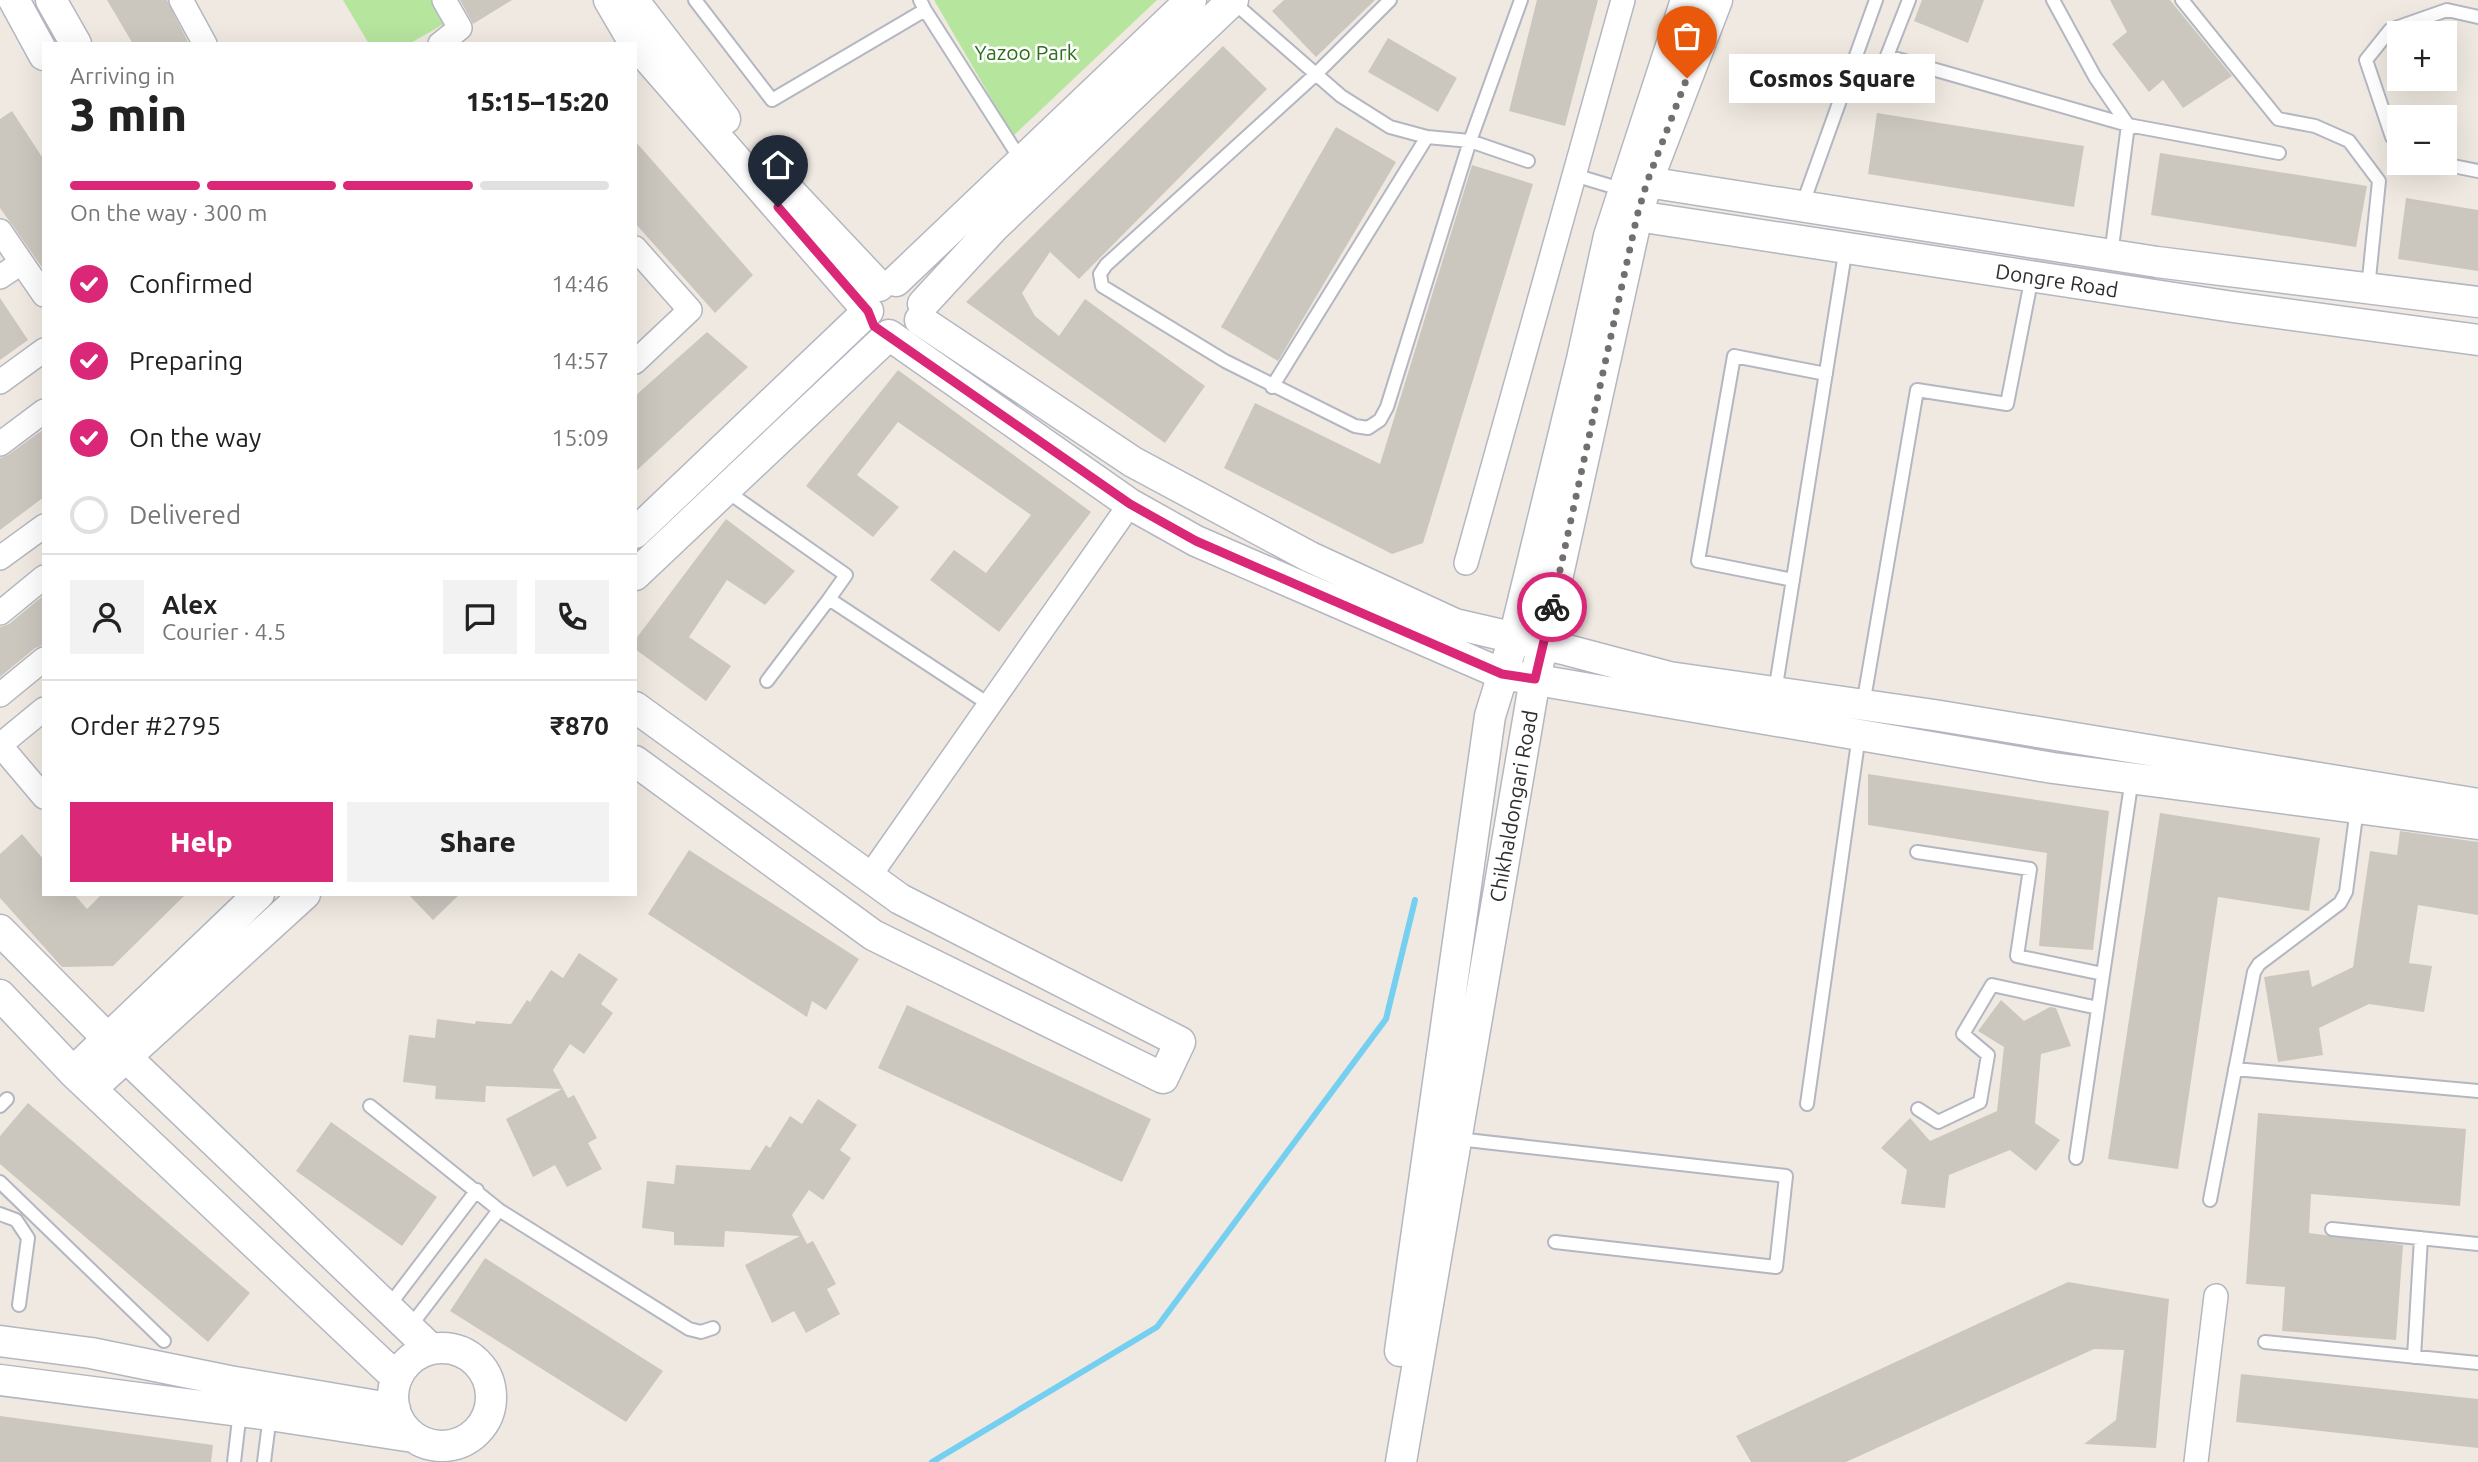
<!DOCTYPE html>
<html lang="en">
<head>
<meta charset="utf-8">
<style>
  body { margin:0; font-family:Ubuntu,sans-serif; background:#f2f2f2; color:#222; height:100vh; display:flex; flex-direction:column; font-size:26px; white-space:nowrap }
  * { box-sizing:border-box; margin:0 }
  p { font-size:23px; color:#767676 }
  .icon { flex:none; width:38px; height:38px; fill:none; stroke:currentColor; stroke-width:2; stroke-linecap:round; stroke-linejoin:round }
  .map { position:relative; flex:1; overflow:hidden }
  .details { position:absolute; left:42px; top:42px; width:595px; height:854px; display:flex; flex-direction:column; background:#fff; border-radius:0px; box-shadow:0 7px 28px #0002 }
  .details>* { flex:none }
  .fabs { position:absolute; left:2387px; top:21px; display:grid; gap:14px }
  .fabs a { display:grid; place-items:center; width:70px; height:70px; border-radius:0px; background:#fff; box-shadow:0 7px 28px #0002; font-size:35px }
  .pin { position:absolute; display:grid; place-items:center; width:60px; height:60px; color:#fff; margin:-72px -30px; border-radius:50% 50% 50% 0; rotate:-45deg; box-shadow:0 0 7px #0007 }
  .pin .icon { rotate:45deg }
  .courier { position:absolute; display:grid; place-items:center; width:70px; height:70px; margin:-35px; border:5px solid #db2777; border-radius:50%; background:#fff; color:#222; box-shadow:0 2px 9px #0007 }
  .bubble { position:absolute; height:49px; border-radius:0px; background:#fff; box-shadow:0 7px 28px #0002; font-size:23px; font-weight:800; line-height:49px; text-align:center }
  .summary em { font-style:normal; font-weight:800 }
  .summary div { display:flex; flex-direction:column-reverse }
  .summary { display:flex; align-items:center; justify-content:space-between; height:119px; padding:0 28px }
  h1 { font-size:46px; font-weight:800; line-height:52px }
  .bar { display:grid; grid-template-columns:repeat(4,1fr); gap:10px 7px; align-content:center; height:84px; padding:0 28px }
  .bar i { height:9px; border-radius:5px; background:#e0e0e0 }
  .bar .on { background:#db2777 }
  .bar p { grid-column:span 4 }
  .line { display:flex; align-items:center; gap:18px; padding:0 28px; border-top:2px solid #e0e0e0 }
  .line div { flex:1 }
  .round { display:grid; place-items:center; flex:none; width:74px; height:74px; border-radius:0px; background:#f2f2f2 }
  ol { padding:0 28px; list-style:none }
  li { display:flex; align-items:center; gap:21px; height:77px }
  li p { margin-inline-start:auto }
  li .icon { padding:7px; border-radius:50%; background:#db2777; color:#fff; stroke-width:4 }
  li:last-child { color:#767676 }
  li i { width:38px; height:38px; border:4px solid #e0e0e0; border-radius:50% }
  .cta { display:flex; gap:14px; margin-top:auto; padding:14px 28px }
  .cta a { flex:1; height:80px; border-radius:0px; background:#db2777; color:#fff; font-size:28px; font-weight:800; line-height:80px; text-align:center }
  .cta a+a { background:#f2f2f2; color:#222 }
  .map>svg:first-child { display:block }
</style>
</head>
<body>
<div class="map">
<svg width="2478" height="1462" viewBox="0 0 2478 1462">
  <rect width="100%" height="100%" fill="#efe9e1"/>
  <path fill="#b6e59e" d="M343,0H435L447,22L409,44H369Z
    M934,0H1157L1013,136Z"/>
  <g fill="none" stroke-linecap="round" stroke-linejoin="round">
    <path stroke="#75cff0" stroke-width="6" d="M932,1462L1157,1327L1386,1019L1415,900"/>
  </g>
  <path fill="#cbc7bf" d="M107,0H167L189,44H133Z
    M460,0H512L473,24Z
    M1284,0H1375L1316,57L1272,11Z
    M1537,0H1598L1565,126L1509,111Z
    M1922,0H1984L1968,43L1914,21Z
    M2110,0H2170L2232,76L2183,108L2163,80L2149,92L2112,44L2127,32Z
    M1388,38L1457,78L1438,112L1368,72Z
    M1223,46L1267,89L1079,279L1050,252L1022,293L1035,316L1059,336L1085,299L1205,386L1165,443L966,302Z
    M12,111L44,160V270L0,208V119Z
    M1877,113L2084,146L2074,207L1868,174Z
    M1336,127L1396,162L1278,361L1221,327Z
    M635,141L753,275L715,313L635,223Z
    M2160,153L2367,186L2356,247L2151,215Z
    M1472,165L1533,184L1423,543L1392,554L1224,468L1255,403L1380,464Z
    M2406,198L2478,210V271L2398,259Z
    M0,298L28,340L0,360Z
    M707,332L748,367L635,472V396Z
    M898,370L1091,512L999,632L930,580L954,550L986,573L1031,515L898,422L857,475L899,507L873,537L806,486Z
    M44,429V497L0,530V458L8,455Z
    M726,519L795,571L765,605L727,580L689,637L731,666L706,701L635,649V640Z
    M44,595V645L35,648L0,677V627L9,624Z
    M1868,774L2109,811L2093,950L2039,946L2047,853L1868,825Z
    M2160,813L2320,838L2309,911L2218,897L2178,1169L2108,1159Z
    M2400,831L2478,842V915L2418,905L2409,963L2432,966L2424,1012L2369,1004L2319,1028L2323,1055L2278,1062L2264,977L2309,970L2312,987L2353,967L2370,851L2397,855Z
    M22,834L44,860V894H74L87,909L102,894H186L113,966L62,967L0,898V854Z
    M689,850L859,959L826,1010L812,1001L807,1017L648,914Z
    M408,894H460L433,920Z
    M579,953L618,979L601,1004L613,1013L584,1054L570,1044L553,1070L568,1098L574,1095L597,1138L588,1143L602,1169L567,1187L555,1165L533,1177L506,1119L562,1089L486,1086L485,1102L435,1099L436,1086L403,1082L409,1035L435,1038L437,1019L475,1024L476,1021L511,1024L527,1000L530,1002L551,970L563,978Z
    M2001,1000L2024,1021L2050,1007L2056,1008L2071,1046L2041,1054L2035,1123L2060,1140L2036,1171L2010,1150L1949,1175L1945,1208L1901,1204L1907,1170L1881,1148L1910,1118L1930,1141L1997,1111L2004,1047L1978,1031Z
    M907,1005L1151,1119L1122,1182L878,1068Z
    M818,1099L857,1125L840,1150L851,1158L823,1200L809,1190L792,1215L807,1244L813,1241L836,1284L827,1289L840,1314L806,1333L794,1311L772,1323L745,1265L800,1236L725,1231L724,1247L674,1245V1232L642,1228L647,1181L674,1184L676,1165L750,1170L766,1145L770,1148L790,1116L802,1124Z
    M28,1103L250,1293L208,1342L0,1164V1136Z
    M2258,1113L2466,1129L2460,1206L2311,1194L2309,1233L2403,1245L2396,1340L2282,1331L2285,1287L2246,1284Z
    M331,1122L437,1197L402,1246L296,1171Z
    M485,1258L663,1371L626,1422L450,1311Z
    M2068,1282L2169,1299L2156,1448L2084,1444L2116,1420L2124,1350L2094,1349L1846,1462H1751L1736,1436Z
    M2241,1374L2478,1399V1448L2236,1422Z
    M0,1416L213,1445L211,1462H0Z"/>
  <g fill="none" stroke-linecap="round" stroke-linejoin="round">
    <defs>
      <path id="service" d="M695,0L772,100L925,10L920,0
        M1390,0L1316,74L1106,265L1100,274L1102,286L1225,361L1355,426L1368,428L1380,420L1387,407L1470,141L1521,0
        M1909,0L1887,56L2128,125L2279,153
        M2053,0L2095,77L2128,125L2111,255
        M2182,0L2278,119L2315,126L2349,141L2379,181L2368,288
        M1232,1L1341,96L1390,127L1427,137L1470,141L1528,161
        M925,10L1021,160
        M2399,142L2392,137L2366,60L2390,30L2447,10L2478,17
        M2438,163L2478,171
        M1574,175L1624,190
        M1802,206L1876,0
        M1272,387L1427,137
        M725,490L846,575L829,599L990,705
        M1793,580L1698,561L1734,356L1826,374
        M767,681L829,599
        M1775,692L1846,247
        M1863,705L1917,390L2007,404L2032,276
        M1917,852L2030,869L2017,956L2103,974
        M2235,1069L2478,1091
        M1807,1104L1859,735
        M0,1106L7,1099
        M370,1106L499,1210L689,1329L701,1332L713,1328
        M1918,1109L1938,1122L1980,1102L1988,1055L1963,1034L1992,985L2098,1008
        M1458,1139L1786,1176L1776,1267L1555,1242
        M2076,1158L2132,778
        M0,1182L164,1341
        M2210,1200L2254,972L2259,964L2340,903L2346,892L2357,808
        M0,1214L16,1220L28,1238L19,1305
        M2332,1229L2478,1244
        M388,1307L477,1190
        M409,1328L499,1210
        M2265,1342L2478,1363
        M2414,1357L2421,1238
        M234,1462L240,1411
        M264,1462L270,1415"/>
      <path id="minor" d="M181,0L205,44
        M440,44L460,28L444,0
        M0,231L44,295
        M635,248L690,310L635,362
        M0,277L21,263
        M0,382L44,350
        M0,444L44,411
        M0,558L44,526
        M1466,563L1623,0
        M0,613L44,577
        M0,695L44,659
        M0,745L44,797
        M0,745L44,709
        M869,877L1130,504
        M2196,1462L2216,1296"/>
      <path id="tertiary" d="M14,0L44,55
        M51,0L76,44
        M609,0L633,41L868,311L635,533
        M633,0L725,119
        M781,182L879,286
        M1647,182L2157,262L2478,302
        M1637,216L2233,307L2478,340
        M896,281L1191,0
        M923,304L994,227L1233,0
        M920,320L1133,462L1310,557L1455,624L1567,650L1669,677L1934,715L2478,804
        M635,575L889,335L1130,504L1196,541L1502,674L2053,768L2478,824
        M635,707L900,899L1180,1042L1163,1078L873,935L635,761
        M0,930L126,1057L431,1349
        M0,995L73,1072L397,1378
        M73,1072L259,894
        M91,1089L305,894
        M0,1341L91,1353L229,1381L395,1409
        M393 1397a49 49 0 1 1 98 0a49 49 0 1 1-98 0Z
        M1400,1351L1490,716L1514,638L1582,359L1609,236L1686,0
        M0,1380L263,1414L413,1437
        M1401,1462L1535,679L1637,216L1647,182L1717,0"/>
    </defs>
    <use href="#service" stroke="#b4b7c1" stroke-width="16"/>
    <use href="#minor" stroke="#b4b7c1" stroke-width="26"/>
    <use href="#tertiary" stroke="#b4b7c1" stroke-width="33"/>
    <use href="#service" stroke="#fff" stroke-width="12"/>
    <use href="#minor" stroke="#fff" stroke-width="23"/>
    <use href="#tertiary" stroke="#fff" stroke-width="30"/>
  </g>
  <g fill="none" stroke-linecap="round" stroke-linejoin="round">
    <path stroke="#726f6d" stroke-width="7" stroke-dasharray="0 12.6" d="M1552,607L1637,216L1647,182L1687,78"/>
    <path stroke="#db2777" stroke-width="9" d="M778,207L868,311L874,326L881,331L1130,504L1196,541L1502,674L1535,679L1552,607"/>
  </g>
  <g text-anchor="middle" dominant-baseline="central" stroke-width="5" stroke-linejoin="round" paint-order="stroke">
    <g font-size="21" fill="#2c6e1b" stroke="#fff">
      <text x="1026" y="52">Yazoo Park</text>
    </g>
    <g font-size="21" fill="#2e2e2e" stroke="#fff">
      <text transform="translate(2057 280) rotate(9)">Dongre Road</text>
      <text transform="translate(1513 806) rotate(-80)">Chikhaldongari Road</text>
    </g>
  </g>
</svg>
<div class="fabs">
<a>+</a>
<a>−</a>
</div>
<div class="pin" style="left:1687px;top:78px;background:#ea580c"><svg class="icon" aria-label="bag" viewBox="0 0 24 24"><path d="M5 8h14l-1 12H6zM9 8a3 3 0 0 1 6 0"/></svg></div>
<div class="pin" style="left:778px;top:207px;background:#1f2937"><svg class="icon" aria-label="home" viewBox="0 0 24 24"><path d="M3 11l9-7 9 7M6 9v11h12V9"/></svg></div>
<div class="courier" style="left:1552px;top:607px"><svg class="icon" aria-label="bike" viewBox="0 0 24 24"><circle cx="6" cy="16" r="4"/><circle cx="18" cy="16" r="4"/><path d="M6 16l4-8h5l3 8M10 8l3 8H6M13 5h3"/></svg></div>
<div class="bubble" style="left:1729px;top:54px;width:206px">Cosmos Square</div>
<section class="details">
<div class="summary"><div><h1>3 min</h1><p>Arriving in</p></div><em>15:15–15:20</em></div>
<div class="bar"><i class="on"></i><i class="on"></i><i class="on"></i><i></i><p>On the way · 300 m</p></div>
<ol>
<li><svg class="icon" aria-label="check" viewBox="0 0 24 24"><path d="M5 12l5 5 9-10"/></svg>Confirmed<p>14:46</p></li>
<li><svg class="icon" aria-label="check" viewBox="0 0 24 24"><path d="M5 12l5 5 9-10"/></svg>Preparing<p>14:57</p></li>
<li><svg class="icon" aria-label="check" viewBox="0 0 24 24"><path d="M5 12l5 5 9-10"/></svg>On the way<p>15:09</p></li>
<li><i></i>Delivered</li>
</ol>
<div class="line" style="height:126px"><a class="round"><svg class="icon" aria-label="person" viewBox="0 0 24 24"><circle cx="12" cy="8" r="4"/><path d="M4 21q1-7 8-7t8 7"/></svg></a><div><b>Alex</b><p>Courier · 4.5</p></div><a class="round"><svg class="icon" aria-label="chat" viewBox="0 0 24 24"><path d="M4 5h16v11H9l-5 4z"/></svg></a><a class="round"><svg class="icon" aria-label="phone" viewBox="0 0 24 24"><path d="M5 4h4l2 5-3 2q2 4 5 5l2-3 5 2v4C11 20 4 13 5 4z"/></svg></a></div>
<div class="line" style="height:91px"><div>Order #2795</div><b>₹870</b></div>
<div class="cta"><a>Help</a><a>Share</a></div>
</section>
</div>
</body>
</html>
